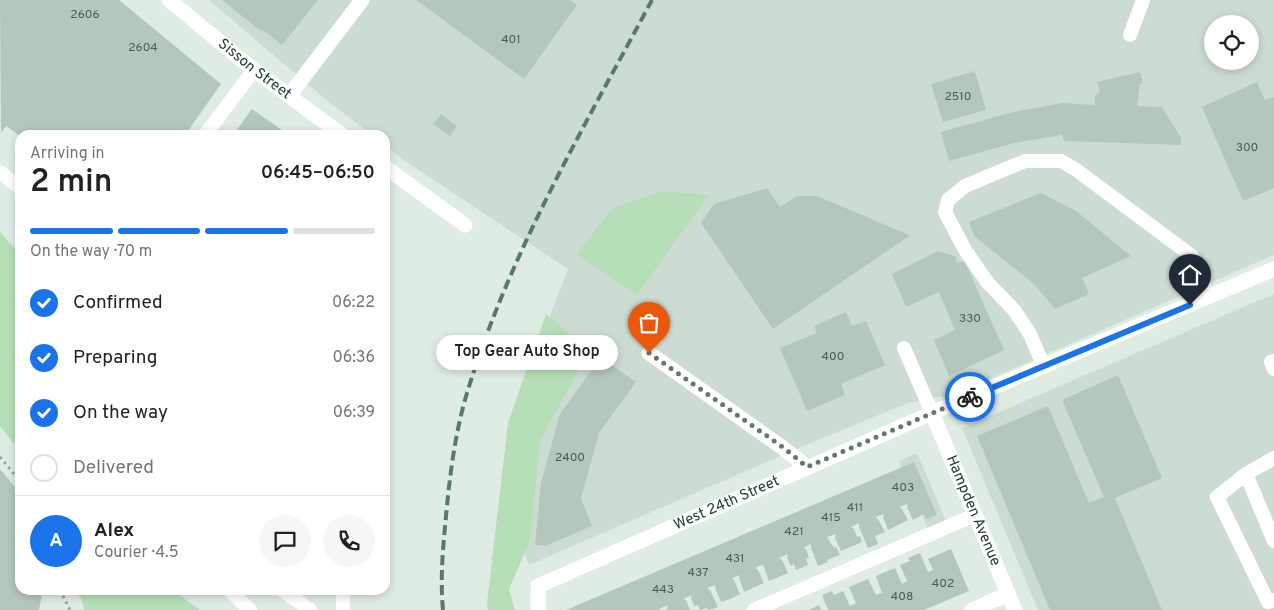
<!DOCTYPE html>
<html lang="en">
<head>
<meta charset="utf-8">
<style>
  body { margin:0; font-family:Overpass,sans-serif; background:#f6f6f6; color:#202124; height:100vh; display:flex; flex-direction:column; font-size:19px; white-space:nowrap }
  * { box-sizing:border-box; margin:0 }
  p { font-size:16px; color:#757577 }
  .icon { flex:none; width:28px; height:28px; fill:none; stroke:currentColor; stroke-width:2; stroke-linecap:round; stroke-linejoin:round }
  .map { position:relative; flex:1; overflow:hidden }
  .side { position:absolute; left:15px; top:130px; width:375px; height:465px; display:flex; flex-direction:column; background:#fff; border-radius:15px; box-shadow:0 2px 8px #0003 }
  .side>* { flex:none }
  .buttons { position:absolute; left:1204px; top:15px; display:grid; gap:10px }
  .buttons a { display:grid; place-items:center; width:55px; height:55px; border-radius:50%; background:#fff; box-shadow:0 2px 8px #0003; font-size:25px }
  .pin { position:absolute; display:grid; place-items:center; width:42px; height:42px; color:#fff; margin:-51px -21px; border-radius:50% 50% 50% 0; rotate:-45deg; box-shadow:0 0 5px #0007 }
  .pin .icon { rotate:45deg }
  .courier { position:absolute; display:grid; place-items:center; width:50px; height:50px; margin:-25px; border:4px solid #1a73e8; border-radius:50%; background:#fff; color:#222; box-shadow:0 1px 6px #0007 }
  .bubble { position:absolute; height:35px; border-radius:18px; background:#fff; box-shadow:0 2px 8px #0003; font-size:16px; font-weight:600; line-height:35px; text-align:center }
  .head em { font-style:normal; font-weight:600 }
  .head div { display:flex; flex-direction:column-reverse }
  .head { display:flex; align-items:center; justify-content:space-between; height:85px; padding:0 15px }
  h1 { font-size:32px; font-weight:600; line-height:38px }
  .bar { display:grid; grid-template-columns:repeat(4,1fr); gap:8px 5px; align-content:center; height:60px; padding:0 15px }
  .bar i { height:6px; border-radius:4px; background:#e0e0e0 }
  .bar .current { background:#1a73e8 }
  .bar p { grid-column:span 4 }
  .line { display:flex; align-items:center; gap:12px; padding:0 15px; border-top:1px solid #e0e0e0 }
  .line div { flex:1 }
  .round { display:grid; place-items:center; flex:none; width:52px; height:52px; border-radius:26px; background:#f6f6f6 }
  ol { padding:0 15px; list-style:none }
  li { display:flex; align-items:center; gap:15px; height:55px }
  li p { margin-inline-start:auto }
  li .icon { padding:5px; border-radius:50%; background:#1a73e8; color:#fff; stroke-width:4 }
  li:last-child { color:#757577 }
  li i { width:28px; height:28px; border:2px solid #e0e0e0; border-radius:50% }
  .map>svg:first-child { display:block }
</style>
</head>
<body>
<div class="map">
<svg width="1274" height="610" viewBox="0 0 1274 610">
  <rect width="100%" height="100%" fill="#dfece3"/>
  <path fill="#cddcd2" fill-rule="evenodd" d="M209,0H1274V255L955,394L908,403L813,442L529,565L521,546L524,400L552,310L568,269L405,161L385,145V135H372L325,99ZM1212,24H1250V61H1212Z
    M1274,294V610H1038L962,428Z
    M917,453L948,526L930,534L899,461Z"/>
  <path fill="#b6dfb8" d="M662,191L709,195L637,295L576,254L613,208Z
    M0,232L20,255V451L0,426Z
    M546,314L589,351L540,441L530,540L509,590L515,610H488L487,603L508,423Z
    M76,590H172L200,610H84L83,603Z"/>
  <path fill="#b4c7bc" d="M0,0H119L221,84L185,135H20V136L6,126L1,133Z
    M222,0H318L282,45L263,30L262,32Z
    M416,0H570L577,5L524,79Z
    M975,71L986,110L943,122L931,84Z
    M1140,72L1143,83L1140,84L1137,106L1162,107L1181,138V145L1064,141L1062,135L1014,143L949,161L941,132L1013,112L1063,103L1095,105V95L1100,93L1097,82Z
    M1257,82L1265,100L1274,97V188L1243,201L1202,107Z
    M252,109L289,135H233Z
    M441,114L457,126L450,136L433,124Z
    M767,188L780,207L797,196H817L909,235V236L773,329L701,223L714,204Z
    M1041,193L1076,211L1131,256L1082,278L1089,294L1055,309L1034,284L974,236L969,222Z
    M938,251L957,257L955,262H965L1004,350L949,376L934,340L955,330L939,292L906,307L892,274Z
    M846,312L852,326L866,321L885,365L841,384L845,395L807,411L780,348L817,333L814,326Z
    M601,357L636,382L599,433L581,498L592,526L545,546L535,545L541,483L560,414Z
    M1118,375L1162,478L1115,498L1162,610H1050L977,436L1048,406L1089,503L1104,497L1062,400Z
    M914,462L937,515L926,519L924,514L913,520L907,507L908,504L899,507L902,509L908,520L888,530L883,517L884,514L875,517L878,519L885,532L875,536L878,544L868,548L859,527V523L851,527L854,529L857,537L860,536L862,542L841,551L835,538L836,534L827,537L834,548L836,547L840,555L827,560L828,562L818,566L811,548V544L803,548L806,549L809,558L806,559L808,565L796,570L794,564L791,566L787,558L788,554L779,558L782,560L788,573L769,581L763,565L759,566L755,568L758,570L764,583L744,592L739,578L740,575L732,578L734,580L740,594L730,599L721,602L715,588L716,585L707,588L710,590L718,607L709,610L707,608L700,610L698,605L694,606L691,598L692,595L683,599L686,600L690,610H667L668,605L659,609L661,610H566Z
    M0,469L20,493V590H43L39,610H0Z
    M951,549L969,591L924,610H828L822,595L832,591L834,595L843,591L850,606L856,603L849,587L868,579L876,595L882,593L876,576L895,568L902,584L907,581L900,565L910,561L908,558L920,553L928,572L933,570L928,559Z
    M819,605L821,610H809Z"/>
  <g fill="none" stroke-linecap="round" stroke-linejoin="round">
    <path stroke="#7db296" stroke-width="3" stroke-dasharray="2.5 4" stroke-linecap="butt" d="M0,457L20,481
      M60,590L70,610"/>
    <path stroke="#fff" stroke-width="14" d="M1130,35L1143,0
      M205,135L254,70
      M0,172L20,188
      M904,348L932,413
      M1274,361L1271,362L1274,369
      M1044,367L1030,334L1014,310L988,283L965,250L945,212L948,200L965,186L1025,161H1061L1075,169L1192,256L1208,297
      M1274,458L1246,474L1217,497L1268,602L1274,600
      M1246,474L1274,541
      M229,590L250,610
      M282,590L310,610
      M343,610V590
      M754,610L975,515"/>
    <g stroke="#fff" stroke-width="15">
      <path id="s1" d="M169,0L254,70L342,135"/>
      <path d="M289,96L362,0"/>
      <path d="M385,167L465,225"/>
      <path d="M649,353L783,448L807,467"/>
      <path id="s2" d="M932,413L1015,610"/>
      <path id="s3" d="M538,610V586L932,413L1274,269"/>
      <path d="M972,610L1008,594"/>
    </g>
    <path stroke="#59796a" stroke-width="4" stroke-dasharray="10 5" stroke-linecap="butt" d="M443,610C440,579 443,547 446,516C450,474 455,433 467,393C509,254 584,127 652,0"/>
  </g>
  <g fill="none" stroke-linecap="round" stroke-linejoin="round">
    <path stroke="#627a6e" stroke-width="5" stroke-dasharray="0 9" d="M649,353L784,448L807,467L970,397"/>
    <path stroke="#1a73e8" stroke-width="6" d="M970,397L1190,305"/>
  </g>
  <g text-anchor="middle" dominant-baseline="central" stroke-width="5" stroke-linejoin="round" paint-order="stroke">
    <g font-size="12" fill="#446052">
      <text x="85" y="15">2606</text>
      <text x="511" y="40">401</text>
      <text x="143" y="48">2604</text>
      <text x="958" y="97">2510</text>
      <text x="1247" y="148">300</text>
      <text x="970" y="319">330</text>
      <text x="833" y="357">400</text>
      <text x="570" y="458">2400</text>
      <text x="903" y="488">403</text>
      <text x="855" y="508">411</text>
      <text x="831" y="518">415</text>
      <text x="794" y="532">421</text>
      <text x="735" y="559">431</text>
      <text x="698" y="573">437</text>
      <text x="943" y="584">402</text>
      <text x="663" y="590">443</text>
      <text x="902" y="597">408</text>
    </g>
    <g font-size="15" fill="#1f3d2f" stroke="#f0f8f2">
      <text stroke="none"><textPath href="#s1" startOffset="110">Sisson Street</textPath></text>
      <text stroke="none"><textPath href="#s3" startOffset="230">West 24th Street</textPath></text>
      <text stroke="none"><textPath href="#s2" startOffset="106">Hampden Avenue</textPath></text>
    </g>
  </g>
</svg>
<div class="buttons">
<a><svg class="icon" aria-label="locate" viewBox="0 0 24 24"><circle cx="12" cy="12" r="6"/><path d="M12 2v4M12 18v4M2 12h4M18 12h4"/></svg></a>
</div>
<div class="pin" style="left:649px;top:353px;background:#ea580c"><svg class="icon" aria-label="bag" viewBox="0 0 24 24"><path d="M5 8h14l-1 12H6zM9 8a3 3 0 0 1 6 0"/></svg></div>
<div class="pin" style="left:1190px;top:305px;background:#1f2937"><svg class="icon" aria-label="home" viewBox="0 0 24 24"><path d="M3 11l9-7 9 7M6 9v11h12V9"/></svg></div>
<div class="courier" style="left:970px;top:397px"><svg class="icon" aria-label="bike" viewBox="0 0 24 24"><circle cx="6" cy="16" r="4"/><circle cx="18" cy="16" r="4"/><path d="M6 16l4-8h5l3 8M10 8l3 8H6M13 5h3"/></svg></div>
<div class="bubble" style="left:436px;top:335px;width:182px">Top Gear Auto Shop</div>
<section class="side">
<div class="head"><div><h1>2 min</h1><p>Arriving in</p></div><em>06:45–06:50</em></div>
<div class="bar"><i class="current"></i><i class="current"></i><i class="current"></i><i></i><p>On the way · 70 m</p></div>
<ol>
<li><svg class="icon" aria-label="check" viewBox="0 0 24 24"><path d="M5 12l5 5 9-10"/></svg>Confirmed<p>06:22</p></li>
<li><svg class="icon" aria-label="check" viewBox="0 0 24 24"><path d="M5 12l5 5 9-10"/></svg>Preparing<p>06:36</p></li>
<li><svg class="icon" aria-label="check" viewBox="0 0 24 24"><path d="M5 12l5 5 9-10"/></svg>On the way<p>06:39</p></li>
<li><i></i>Delivered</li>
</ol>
<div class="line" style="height:90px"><b class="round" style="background:#1a73e8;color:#fff">A</b><div><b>Alex</b><p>Courier · 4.5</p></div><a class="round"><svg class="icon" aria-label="chat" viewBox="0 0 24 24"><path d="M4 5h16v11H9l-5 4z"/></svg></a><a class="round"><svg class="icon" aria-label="phone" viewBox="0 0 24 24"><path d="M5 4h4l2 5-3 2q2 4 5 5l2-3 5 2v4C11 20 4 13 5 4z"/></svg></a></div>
</section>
</div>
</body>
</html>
